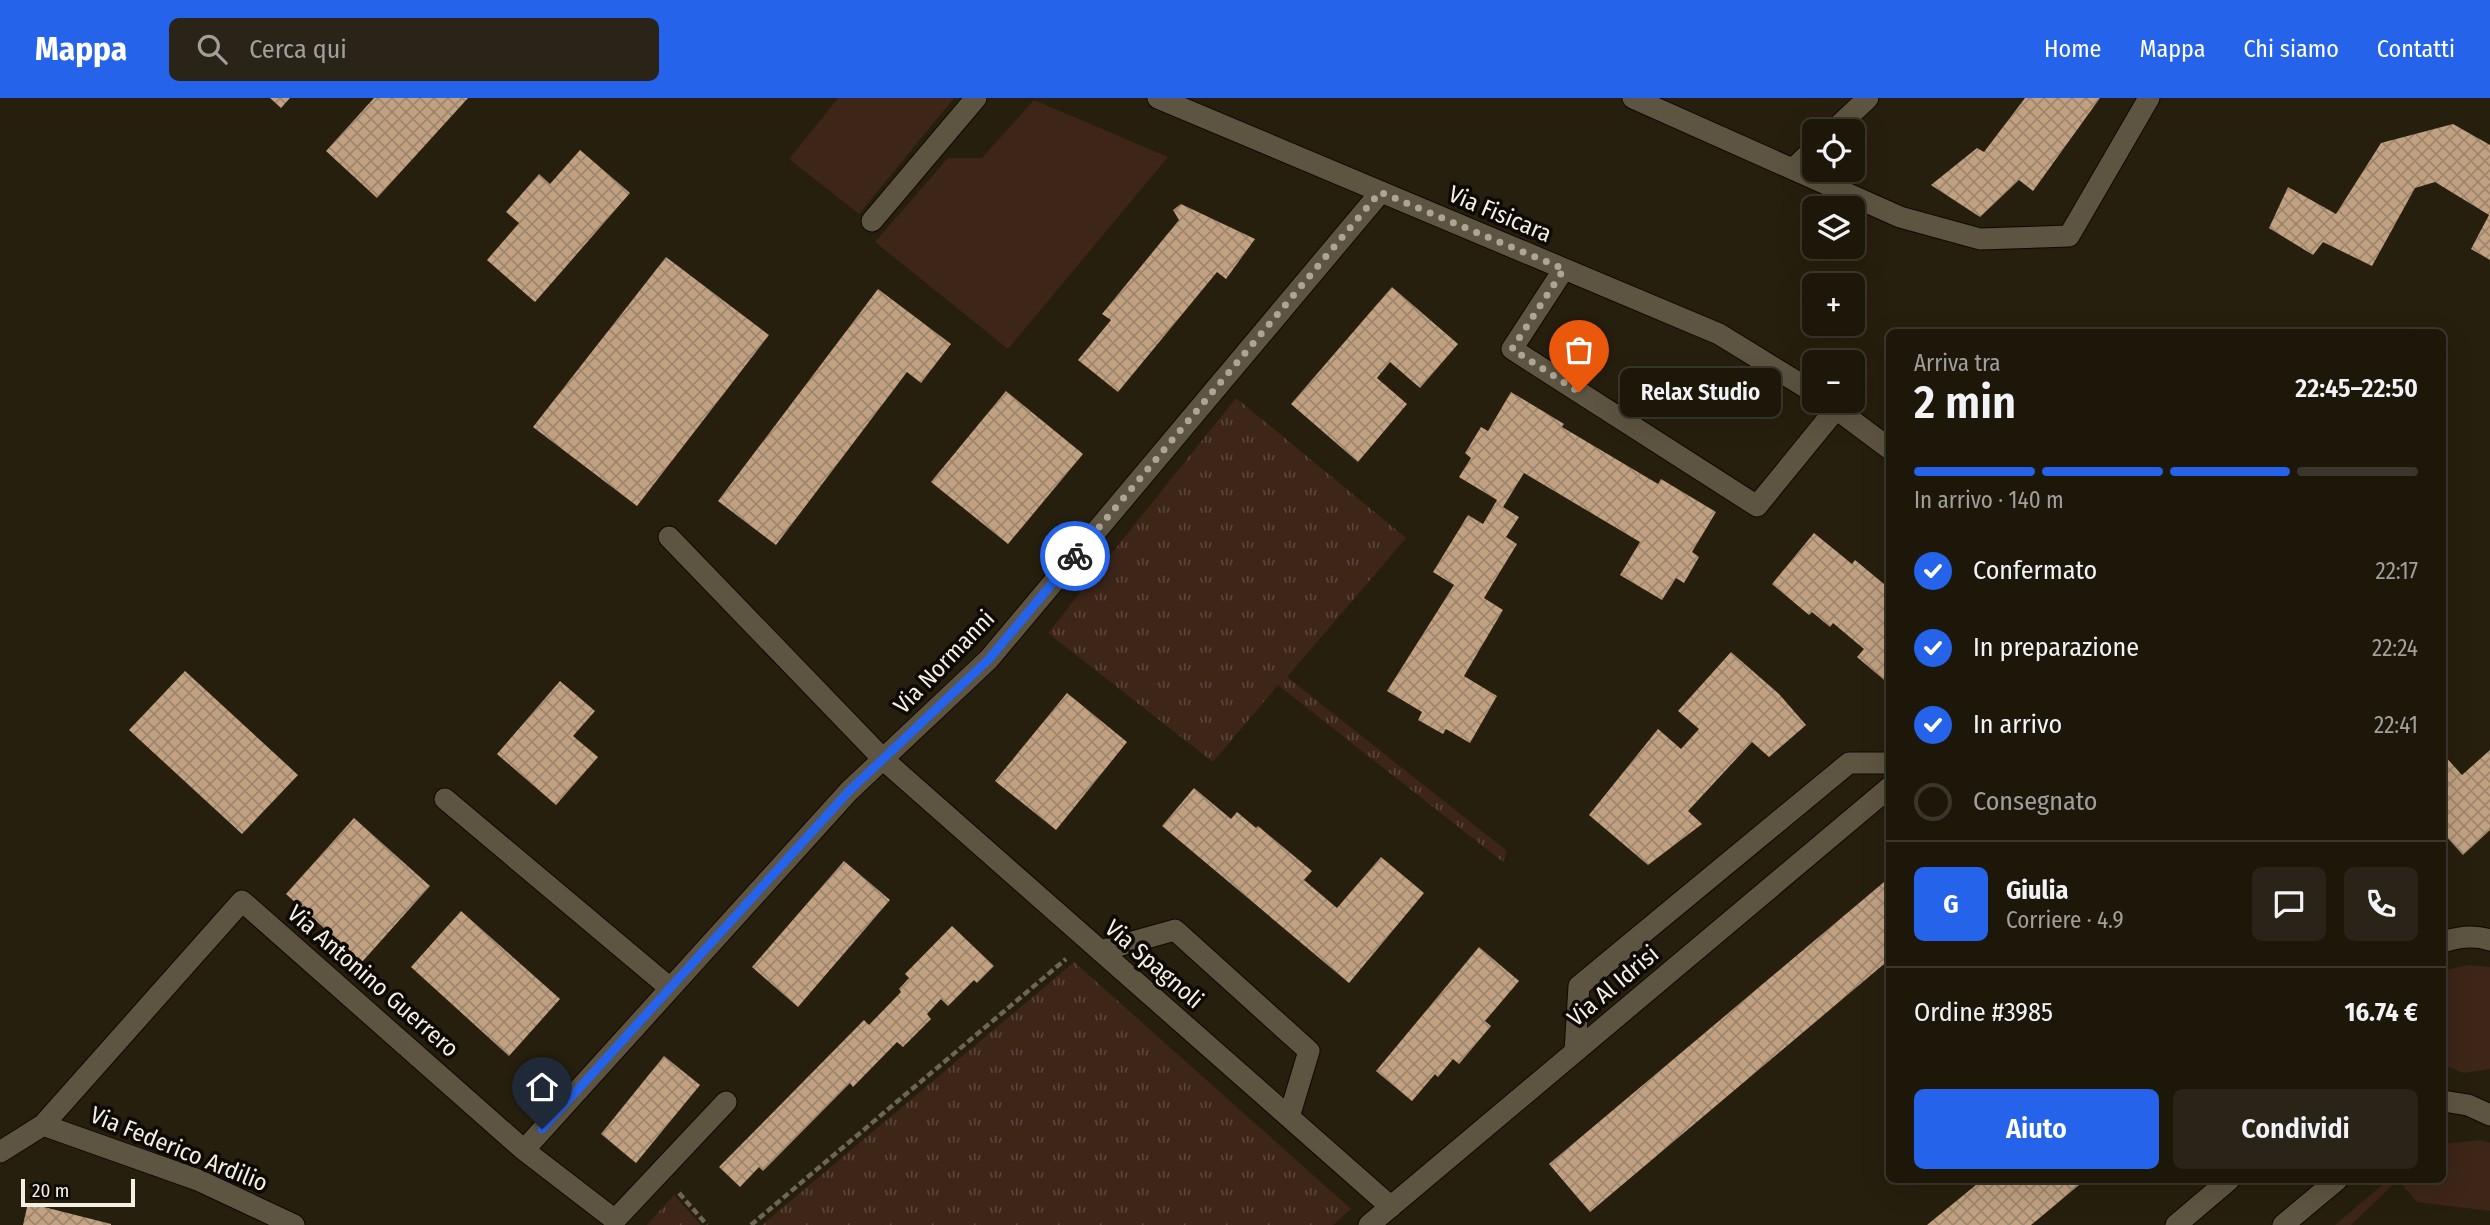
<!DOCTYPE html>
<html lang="it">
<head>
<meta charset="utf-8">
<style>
  body { margin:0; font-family:"Fira Sans Condensed",sans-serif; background:#2a2418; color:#f1f3f6; height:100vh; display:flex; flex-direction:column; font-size:26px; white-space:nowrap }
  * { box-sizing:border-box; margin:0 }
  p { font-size:23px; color:#a09f9c }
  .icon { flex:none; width:38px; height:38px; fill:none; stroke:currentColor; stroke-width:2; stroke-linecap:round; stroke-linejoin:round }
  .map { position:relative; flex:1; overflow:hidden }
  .side { position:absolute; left:1886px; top:231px; width:560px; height:854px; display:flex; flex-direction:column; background:#1d170a; border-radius:10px; box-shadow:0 7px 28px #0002,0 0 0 2px #3b362b }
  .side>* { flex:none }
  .buttons { position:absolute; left:1802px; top:21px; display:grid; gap:14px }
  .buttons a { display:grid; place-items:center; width:63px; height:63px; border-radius:10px; background:#1d170a; box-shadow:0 7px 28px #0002,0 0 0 2px #3b362b; font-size:35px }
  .scale { position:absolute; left:21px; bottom:18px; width:114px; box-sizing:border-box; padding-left:7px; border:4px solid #f4efe3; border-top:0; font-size:19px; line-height:24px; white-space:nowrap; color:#f4efe3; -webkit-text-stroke:5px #0d0904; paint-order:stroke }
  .pin { position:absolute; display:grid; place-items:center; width:60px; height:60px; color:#fff; margin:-72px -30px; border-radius:50% 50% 50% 0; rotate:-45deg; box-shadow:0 0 7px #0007 }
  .pin .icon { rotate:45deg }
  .courier { position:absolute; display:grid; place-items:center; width:70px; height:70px; margin:-35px; border:5px solid #2563eb; border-radius:50%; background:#fff; color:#222; box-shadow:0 2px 9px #0007 }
  .bubble { position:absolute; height:49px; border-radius:10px; background:#1d170a; box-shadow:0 7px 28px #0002,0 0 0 2px #3b362b; font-size:23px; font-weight:600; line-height:49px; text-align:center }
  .head em { font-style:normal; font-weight:600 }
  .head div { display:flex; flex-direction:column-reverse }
  .head { display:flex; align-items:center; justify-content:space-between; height:119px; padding:0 28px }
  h1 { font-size:46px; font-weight:600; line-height:52px }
  .bar { display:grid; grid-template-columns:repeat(4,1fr); gap:10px 7px; align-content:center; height:84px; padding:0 28px }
  .bar i { height:9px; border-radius:5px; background:#3b362b }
  .bar .on { background:#2563eb }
  .bar p { grid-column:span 4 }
  .line { display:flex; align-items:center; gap:18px; padding:0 28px; border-top:2px solid #3b362b }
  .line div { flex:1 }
  .round { display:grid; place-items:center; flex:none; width:74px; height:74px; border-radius:10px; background:#2a2418 }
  ol { padding:0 28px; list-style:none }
  li { display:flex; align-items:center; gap:21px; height:77px }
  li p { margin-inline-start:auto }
  li .icon { padding:7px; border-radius:50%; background:#2563eb; color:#fff; stroke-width:4 }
  li:last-child { color:#a09f9c }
  li i { width:38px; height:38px; border:4px solid #3b362b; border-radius:50% }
  .primary-button { display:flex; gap:14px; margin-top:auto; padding:14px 28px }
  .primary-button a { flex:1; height:80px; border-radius:10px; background:#2563eb; color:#fff; font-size:28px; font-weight:600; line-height:80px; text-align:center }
  .primary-button a+a { background:#2a2418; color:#f1f3f6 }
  header { display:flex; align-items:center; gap:42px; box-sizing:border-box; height:98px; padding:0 35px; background:#2563eb; color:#fff }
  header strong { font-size:33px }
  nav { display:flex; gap:38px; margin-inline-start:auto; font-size:24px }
  .search { width:490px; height:63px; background:#2a2418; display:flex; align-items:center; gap:18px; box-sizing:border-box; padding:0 24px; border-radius:10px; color:#a09f9c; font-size:26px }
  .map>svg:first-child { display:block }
</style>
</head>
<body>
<header>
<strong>Mappa</strong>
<div class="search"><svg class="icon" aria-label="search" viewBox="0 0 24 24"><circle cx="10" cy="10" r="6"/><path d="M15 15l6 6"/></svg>Cerca qui</div>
<nav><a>Home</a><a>Mappa</a><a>Chi siamo</a><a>Contatti</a></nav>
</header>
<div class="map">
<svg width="2490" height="1127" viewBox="0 0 2490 1127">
  <defs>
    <pattern id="grass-tufts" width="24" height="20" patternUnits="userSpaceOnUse" patternTransform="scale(1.75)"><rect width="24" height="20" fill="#3d2518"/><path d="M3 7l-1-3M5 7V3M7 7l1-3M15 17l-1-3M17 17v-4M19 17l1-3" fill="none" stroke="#5a4539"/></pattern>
    <pattern id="building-cross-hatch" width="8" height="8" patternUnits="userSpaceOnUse" patternTransform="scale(1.75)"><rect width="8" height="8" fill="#c1a180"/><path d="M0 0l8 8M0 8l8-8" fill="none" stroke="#9d866e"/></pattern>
  </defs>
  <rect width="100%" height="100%" fill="#271f0d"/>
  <path fill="url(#grass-tufts)" d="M1236,300L1406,440L1287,579L1507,753L1503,764L1278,587L1213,664L1048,535Z
    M1074,864L1351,1111L1333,1127H762Z
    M674,1097L701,1127H647Z"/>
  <path fill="#3d2518" d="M838,0H954L859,116L789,61Z
    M1034,2L1168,59L1008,251L875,144L948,60H982Z
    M2469,867L2490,869V971L2464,975L2443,967V876L2450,871Z
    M2481,1042L2490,1045V1113L2417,1104L2398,1082L2351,1127H2335L2388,1082H2443V1046Z"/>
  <path fill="url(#building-cross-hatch)" d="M270,0H290L281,10Z
    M374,0H468L377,100L326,53Z
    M2025,0H2100L2033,93L2019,82L1980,119L1931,87L1977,50L1984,54Z
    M2453,26L2490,47V162L2471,151L2489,117L2435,84L2415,90L2372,168L2323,144L2313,157L2269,130L2288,89L2336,116L2381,45Z
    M580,52L630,95L535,204L487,162L519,125L506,114L539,76L550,86Z
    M1181,106L1255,141L1226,181L1217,174L1118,294L1078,262L1111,222L1102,216L1179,122L1173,112Z
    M666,159L769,237L637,408L533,329Z
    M1392,189L1458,246L1420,290L1390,264L1377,280L1407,306L1358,364L1291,306Z
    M878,191L951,246L921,285L907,274L776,447L718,403Z
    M1006,293L1083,356L1008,446L931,384Z
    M1511,294L1564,326L1562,329L1658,386L1661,381L1716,414L1692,454L1699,459L1684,485L1676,480L1662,502L1620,477L1640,444L1524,375L1503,409L1519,419L1506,439L1517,446L1484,500L1503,512L1464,578L1497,598L1470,645L1446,631L1443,636L1418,622L1422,614L1387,593L1454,487L1433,474L1468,417L1483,426L1497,402L1459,379L1471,360L1465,355L1481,329L1488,333Z
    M1814,435L1852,466L1855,462L1890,491V587L1857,559L1864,551L1833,525L1830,529L1812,514L1809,517L1772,486Z
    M1731,554L1779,596L1806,627L1769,659L1752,644L1688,713L1702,726L1648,767L1589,717L1658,631L1681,651L1699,631L1678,613Z
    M185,573L298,677L242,736L129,632Z
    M560,583L595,613L573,638L598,659L556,707L497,656Z
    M1067,595L1127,644L1056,732L995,683Z
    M2490,652V732L2463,757L2443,735V656L2462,677Z
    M1194,690L1231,721L1237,714L1256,730L1258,728L1312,773L1304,782L1337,810L1381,759L1424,795L1349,885L1162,728Z
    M354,720L430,788L362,864L286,796Z
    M844,763L890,802L798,909L752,869Z
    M1890,779V861L1590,1114L1549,1066Z
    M461,813L560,901L509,958L411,869Z
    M952,828L994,868L977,885L974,882L948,908L941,901L927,916L931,921L903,949L897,944L853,989L850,985L763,1073L759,1069L740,1089L719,1069L864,922L869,927L901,894L899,891L909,880L905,876Z
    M1479,849L1519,883L1485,923L1491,928L1459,966L1453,961L1438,979L1435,976L1412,1003L1376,973Z
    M664,958L700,987L636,1065L601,1036Z
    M1982,1082H2085L2031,1127H1927Z
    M28,1105L111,1126V1127H23Z"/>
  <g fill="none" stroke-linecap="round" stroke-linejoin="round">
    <defs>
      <path id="lane" d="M872,123L976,0"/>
      <path id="street" d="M1158,0L1719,236L1815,295
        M1633,0L1900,119L1980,141L2069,138L2149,0
        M1833,33L1868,0
        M1794,70L1815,50
        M1564,171L1512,251L1757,408L1836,311
        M1827,304L1890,351
        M669,439L884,662L1391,1109
        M445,701L670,890
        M1100,853L1175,832L1309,953L1289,1019
        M1575,954L1579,888L1849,665H1890
        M43,1027L198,1082L294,1127
        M524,1052L849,693L989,561L1380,95
        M0,1054L43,1027L242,803L524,1052L615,1122L726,1004
        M1369,1127L1890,689"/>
      <path id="secondary" d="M2443,844C2458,839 2475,837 2490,842
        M2443,1003L2468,1007L2490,1017
        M2176,1127L2229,1082
        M2283,1127L2337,1082"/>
    </defs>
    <use href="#lane" stroke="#100900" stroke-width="23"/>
    <use href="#street" stroke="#100900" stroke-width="23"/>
    <use href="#secondary" stroke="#100900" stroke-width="23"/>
    <path stroke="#6d6656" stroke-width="4.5" stroke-dasharray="7 3.5" stroke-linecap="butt" d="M679,1095L707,1127
      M751,1127L1066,861"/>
    <use href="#lane" stroke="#5d5441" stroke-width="21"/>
    <use href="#street" stroke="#5d5441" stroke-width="21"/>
    <use href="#secondary" stroke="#5d5441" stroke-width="21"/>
  </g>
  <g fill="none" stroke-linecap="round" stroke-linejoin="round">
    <path stroke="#aca698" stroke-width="7" stroke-dasharray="0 12.6" d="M1075,458L1380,94L1564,171L1512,251L1579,294"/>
    <path stroke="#2563eb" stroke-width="9" d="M542,1031L849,693L989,561L1075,458"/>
  </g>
  <g text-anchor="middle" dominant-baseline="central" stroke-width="7" stroke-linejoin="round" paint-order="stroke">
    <g font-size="24" fill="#f4efe3" stroke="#0d0904">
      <text transform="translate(1500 116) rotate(23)">Via Fisicara</text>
      <text transform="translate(944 564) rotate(-46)">Via Normanni</text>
      <text transform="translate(1154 866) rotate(41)">Via Spagnoli</text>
      <text transform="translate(373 883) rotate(41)">Via Antonino Guerrero</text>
      <text transform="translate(1613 888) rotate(-40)">Via Al Idrisi</text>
      <text transform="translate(179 1051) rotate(22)">Via Federico Ardilio</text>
    </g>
  </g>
</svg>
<div class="buttons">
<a><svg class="icon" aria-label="locate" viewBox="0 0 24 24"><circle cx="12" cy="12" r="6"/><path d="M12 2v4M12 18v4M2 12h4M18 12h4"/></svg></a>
<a><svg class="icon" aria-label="layers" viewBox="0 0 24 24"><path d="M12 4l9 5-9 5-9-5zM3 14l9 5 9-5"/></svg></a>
<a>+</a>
<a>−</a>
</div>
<div class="scale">20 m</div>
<div class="pin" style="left:1579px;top:294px;background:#ea580c"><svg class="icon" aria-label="bag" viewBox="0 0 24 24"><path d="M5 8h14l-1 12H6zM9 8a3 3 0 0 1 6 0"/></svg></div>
<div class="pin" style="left:542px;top:1031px;background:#1f2937"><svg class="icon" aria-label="home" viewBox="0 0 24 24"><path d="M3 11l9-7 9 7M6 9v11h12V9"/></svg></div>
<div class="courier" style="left:1075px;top:458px"><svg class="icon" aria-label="bike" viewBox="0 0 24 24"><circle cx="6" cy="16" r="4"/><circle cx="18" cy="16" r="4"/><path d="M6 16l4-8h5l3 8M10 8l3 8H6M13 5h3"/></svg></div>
<div class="bubble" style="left:1620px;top:270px;width:161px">Relax Studio</div>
<section class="side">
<div class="head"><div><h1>2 min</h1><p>Arriva tra</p></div><em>22:45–22:50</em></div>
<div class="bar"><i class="on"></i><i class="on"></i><i class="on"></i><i></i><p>In arrivo · 140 m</p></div>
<ol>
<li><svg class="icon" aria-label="check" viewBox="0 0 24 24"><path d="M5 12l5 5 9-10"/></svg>Confermato<p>22:17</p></li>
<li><svg class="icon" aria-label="check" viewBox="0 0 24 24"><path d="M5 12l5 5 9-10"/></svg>In preparazione<p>22:24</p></li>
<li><svg class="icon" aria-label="check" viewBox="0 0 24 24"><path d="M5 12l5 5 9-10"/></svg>In arrivo<p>22:41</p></li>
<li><i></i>Consegnato</li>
</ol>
<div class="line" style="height:126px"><b class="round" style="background:#2563eb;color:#fff">G</b><div><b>Giulia</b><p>Corriere · 4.9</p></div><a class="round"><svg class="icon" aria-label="chat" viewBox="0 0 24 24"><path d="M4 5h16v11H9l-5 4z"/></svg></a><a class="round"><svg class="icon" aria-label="phone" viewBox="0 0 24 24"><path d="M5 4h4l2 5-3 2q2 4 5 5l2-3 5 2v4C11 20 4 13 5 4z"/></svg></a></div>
<div class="line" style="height:91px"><div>Ordine #3985</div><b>16.74 €</b></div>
<div class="primary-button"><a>Aiuto</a><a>Condividi</a></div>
</section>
</div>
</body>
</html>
